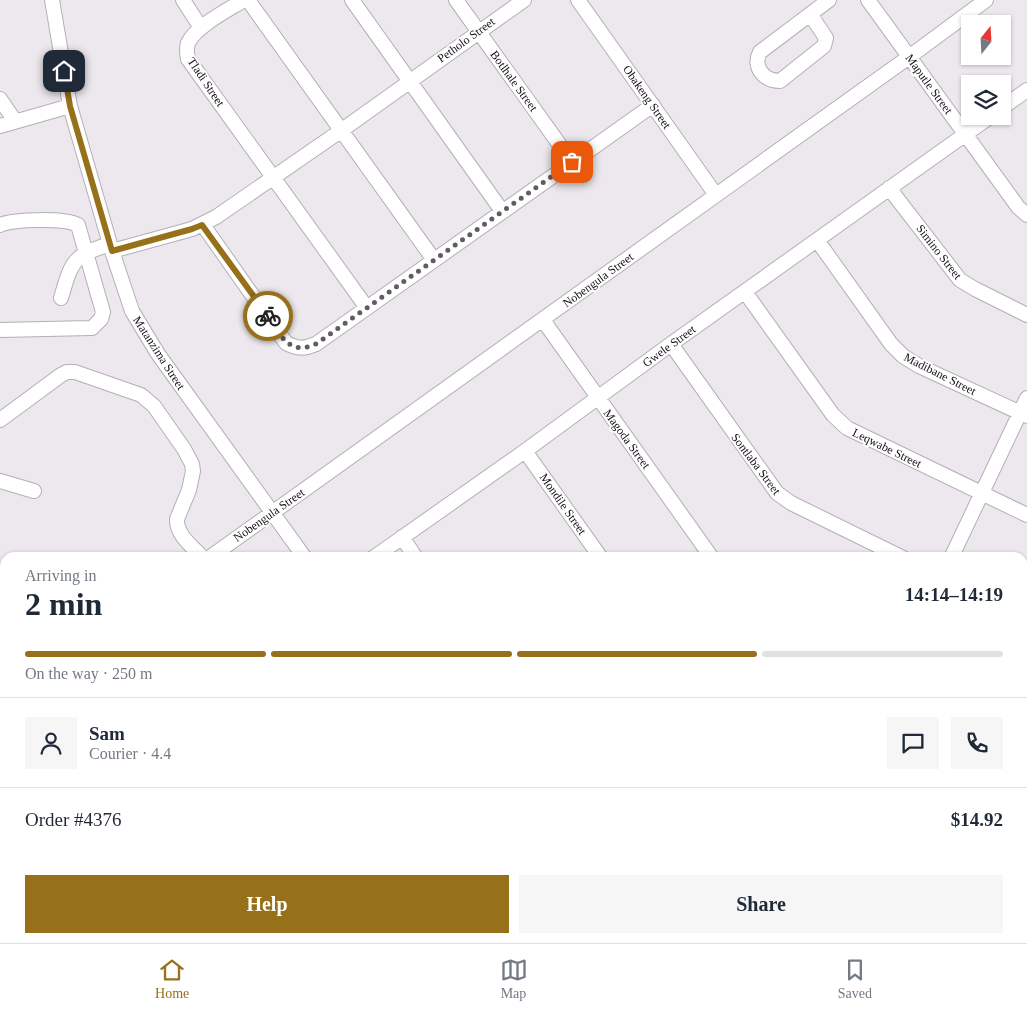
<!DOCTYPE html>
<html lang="en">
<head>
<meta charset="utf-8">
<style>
  body { margin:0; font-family:"Times New Roman",serif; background:#f6f6f7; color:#1f2937; height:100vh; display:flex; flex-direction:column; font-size:19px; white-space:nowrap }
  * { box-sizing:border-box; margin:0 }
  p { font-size:16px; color:#747a83 }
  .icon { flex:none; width:28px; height:28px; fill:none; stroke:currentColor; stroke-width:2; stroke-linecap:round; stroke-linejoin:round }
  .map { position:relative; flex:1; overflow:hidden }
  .side { position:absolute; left:0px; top:552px; width:1028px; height:391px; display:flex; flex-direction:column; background:#fff; border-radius:15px 15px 0 0; box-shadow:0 1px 4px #0004 }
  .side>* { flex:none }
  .needle { width:32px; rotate:18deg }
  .controls { position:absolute; left:961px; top:15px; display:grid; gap:10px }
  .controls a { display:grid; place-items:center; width:50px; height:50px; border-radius:0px; background:#fff; box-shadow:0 1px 4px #0004; font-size:25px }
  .pin { position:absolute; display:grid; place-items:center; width:42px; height:42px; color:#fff; margin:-21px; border-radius:10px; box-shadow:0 2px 8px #0006 }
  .courier { position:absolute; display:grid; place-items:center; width:50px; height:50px; margin:-25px; border:4px solid #96711a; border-radius:50%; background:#fff; color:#222; box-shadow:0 1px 6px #0007 }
  .summary em { font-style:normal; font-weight:600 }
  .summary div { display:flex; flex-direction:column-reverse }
  .summary { display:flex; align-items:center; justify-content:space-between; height:85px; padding:0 25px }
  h1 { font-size:32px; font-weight:600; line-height:38px }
  .bar { display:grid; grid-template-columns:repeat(4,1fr); gap:8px 5px; align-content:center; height:60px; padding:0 25px }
  .bar i { height:6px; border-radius:4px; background:#e0e1e3 }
  .bar .active { background:#96711a }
  .bar p { grid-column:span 4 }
  .line { display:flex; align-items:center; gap:12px; padding:0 25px; border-top:1px solid #e0e1e3 }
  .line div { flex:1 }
  .round { display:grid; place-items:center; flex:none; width:52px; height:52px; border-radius:0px; background:#f6f6f7 }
  .primary-button { display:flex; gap:10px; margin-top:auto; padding:10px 25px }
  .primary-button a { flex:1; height:58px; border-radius:0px; background:#96711a; color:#fff; font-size:20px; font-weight:600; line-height:58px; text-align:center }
  .primary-button a+a { background:#f6f6f7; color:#1f2937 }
  .menu { display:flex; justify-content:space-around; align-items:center; height:70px; border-top:1px solid #e0e1e3; background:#fff; font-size:14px; color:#747a83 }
  .menu a { display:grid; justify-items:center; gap:2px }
  .menu .active { color:#96711a }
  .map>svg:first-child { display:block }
</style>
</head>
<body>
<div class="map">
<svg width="1027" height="943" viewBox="0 0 1027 943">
  <rect width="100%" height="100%" fill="#ece8ed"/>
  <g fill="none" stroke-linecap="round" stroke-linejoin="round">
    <defs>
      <path id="minor" d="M52,0L70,106L112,251L132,311L158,354L305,558
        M183,0L201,28
        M244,0C228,10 196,26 188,43C186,49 187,53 188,59L367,308
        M248,0L434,260
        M352,0L502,211
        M456,0L572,162
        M578,0L716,195
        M868,0L1018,207L1027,215
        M810,14L826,38L824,46L780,81C764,81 752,67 760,52L829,0
        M0,99L15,121
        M1002,108L1027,90
        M0,126L70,106
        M889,188L960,280L975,289L1027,315
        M0,225C14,219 65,218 78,225L103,312L101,319L92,328L0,330
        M203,225L286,343C298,349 304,349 316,344L653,105
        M817,240L891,344L903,356L919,366L1027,416
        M112,251L192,229L216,217L342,130L524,0
        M745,292L833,415L847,428L1027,515
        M61,298C72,261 72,256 110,244
        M543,320L712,558
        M671,344L777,493L791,503L903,558
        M0,420L61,375L67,372H75L141,395L154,406L184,449L192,464L193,471L189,490L177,519C176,535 193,547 203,558
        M525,451L601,558
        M0,481L34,491
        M402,537L416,558
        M209,558L909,57L986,0
        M373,558L525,451L671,344L991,116
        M951,558L1027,398
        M1022,614L1027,617
        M0,706L5,703
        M1022,714L1027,716
        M0,747L5,754
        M1022,814L1027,816
        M0,820L5,816
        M0,910L1,919L0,922
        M129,939L132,943
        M236,939L239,943
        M344,939L346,943
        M456,939L459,943
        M574,939L577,943
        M685,939L688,943"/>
    </defs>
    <use href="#minor" stroke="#b3b0b5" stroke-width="16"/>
    <use href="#minor" stroke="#fff" stroke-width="14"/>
  </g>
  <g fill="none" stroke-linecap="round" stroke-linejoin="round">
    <path stroke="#605d60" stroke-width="5" stroke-dasharray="0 9" d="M268,316C281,336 289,356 316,344L572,162"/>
    <path stroke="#96711a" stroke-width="6" d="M64,71L70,106L112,251L192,229L202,225L268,316"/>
  </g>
  <g text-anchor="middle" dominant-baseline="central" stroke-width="4" stroke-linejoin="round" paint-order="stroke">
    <g font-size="12" fill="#141214" stroke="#fff">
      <text transform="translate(466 40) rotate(-36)">Petholo Street</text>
      <text transform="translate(514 81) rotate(54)">Botlhale Street</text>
      <text transform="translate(206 82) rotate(56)">Tladi Street</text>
      <text transform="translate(929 84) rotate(54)">Maputle Street</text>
      <text transform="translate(647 97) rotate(55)">Obakeng Street</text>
      <text transform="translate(939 252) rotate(52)">Simino Street</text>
      <text transform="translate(598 280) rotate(-36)">Nobengula Street</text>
      <text transform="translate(669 346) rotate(-36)">Gwele Street</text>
      <text transform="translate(159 353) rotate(57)">Matanzima Street</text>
      <text transform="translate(940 374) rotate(27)">Madibane Street</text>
      <text transform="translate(627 439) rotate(54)">Magoda Street</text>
      <text transform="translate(887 448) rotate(26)">Leqwabe Street</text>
      <text transform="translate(756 464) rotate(53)">Sontlaba Street</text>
      <text transform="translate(563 504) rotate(55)">Mondile Street</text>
      <text transform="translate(269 515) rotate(-35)">Nobengula Street</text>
    </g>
  </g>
</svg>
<div class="controls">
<a><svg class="needle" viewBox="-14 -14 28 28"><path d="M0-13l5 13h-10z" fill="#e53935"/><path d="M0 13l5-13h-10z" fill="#747a83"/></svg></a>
<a><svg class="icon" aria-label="layers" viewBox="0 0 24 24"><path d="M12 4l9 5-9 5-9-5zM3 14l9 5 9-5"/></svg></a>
</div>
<div class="pin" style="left:572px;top:162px;background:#ea580c"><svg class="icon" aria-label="bag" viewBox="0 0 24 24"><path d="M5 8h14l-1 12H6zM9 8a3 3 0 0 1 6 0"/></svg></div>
<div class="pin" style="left:64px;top:71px;background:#1f2937"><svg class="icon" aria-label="home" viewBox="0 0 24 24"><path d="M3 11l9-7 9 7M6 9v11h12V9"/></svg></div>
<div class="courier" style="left:268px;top:316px"><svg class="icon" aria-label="bike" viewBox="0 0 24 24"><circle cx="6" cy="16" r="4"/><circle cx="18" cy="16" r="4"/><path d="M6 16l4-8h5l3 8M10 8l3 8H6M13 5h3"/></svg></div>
<section class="side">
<div class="summary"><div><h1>2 min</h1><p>Arriving in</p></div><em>14:14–14:19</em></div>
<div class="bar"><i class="active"></i><i class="active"></i><i class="active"></i><i></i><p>On the way · 250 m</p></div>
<div class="line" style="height:90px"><a class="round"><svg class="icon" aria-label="person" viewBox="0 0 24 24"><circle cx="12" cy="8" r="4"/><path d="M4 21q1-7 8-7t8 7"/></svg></a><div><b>Sam</b><p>Courier · 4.4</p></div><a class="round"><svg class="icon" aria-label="chat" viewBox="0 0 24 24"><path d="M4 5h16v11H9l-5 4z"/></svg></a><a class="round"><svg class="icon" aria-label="phone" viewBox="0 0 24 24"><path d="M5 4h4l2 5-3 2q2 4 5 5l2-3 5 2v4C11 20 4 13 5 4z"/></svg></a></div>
<div class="line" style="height:65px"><div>Order #4376</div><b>$14.92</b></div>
<div class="primary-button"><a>Help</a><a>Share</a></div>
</section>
</div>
<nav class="menu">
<a class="active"><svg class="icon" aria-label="home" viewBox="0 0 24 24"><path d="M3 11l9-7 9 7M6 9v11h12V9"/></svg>Home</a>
<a><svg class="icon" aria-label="map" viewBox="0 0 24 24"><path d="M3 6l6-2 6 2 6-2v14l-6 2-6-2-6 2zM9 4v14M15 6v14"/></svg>Map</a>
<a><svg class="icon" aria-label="saved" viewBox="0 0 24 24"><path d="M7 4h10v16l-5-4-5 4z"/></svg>Saved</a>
</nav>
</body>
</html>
